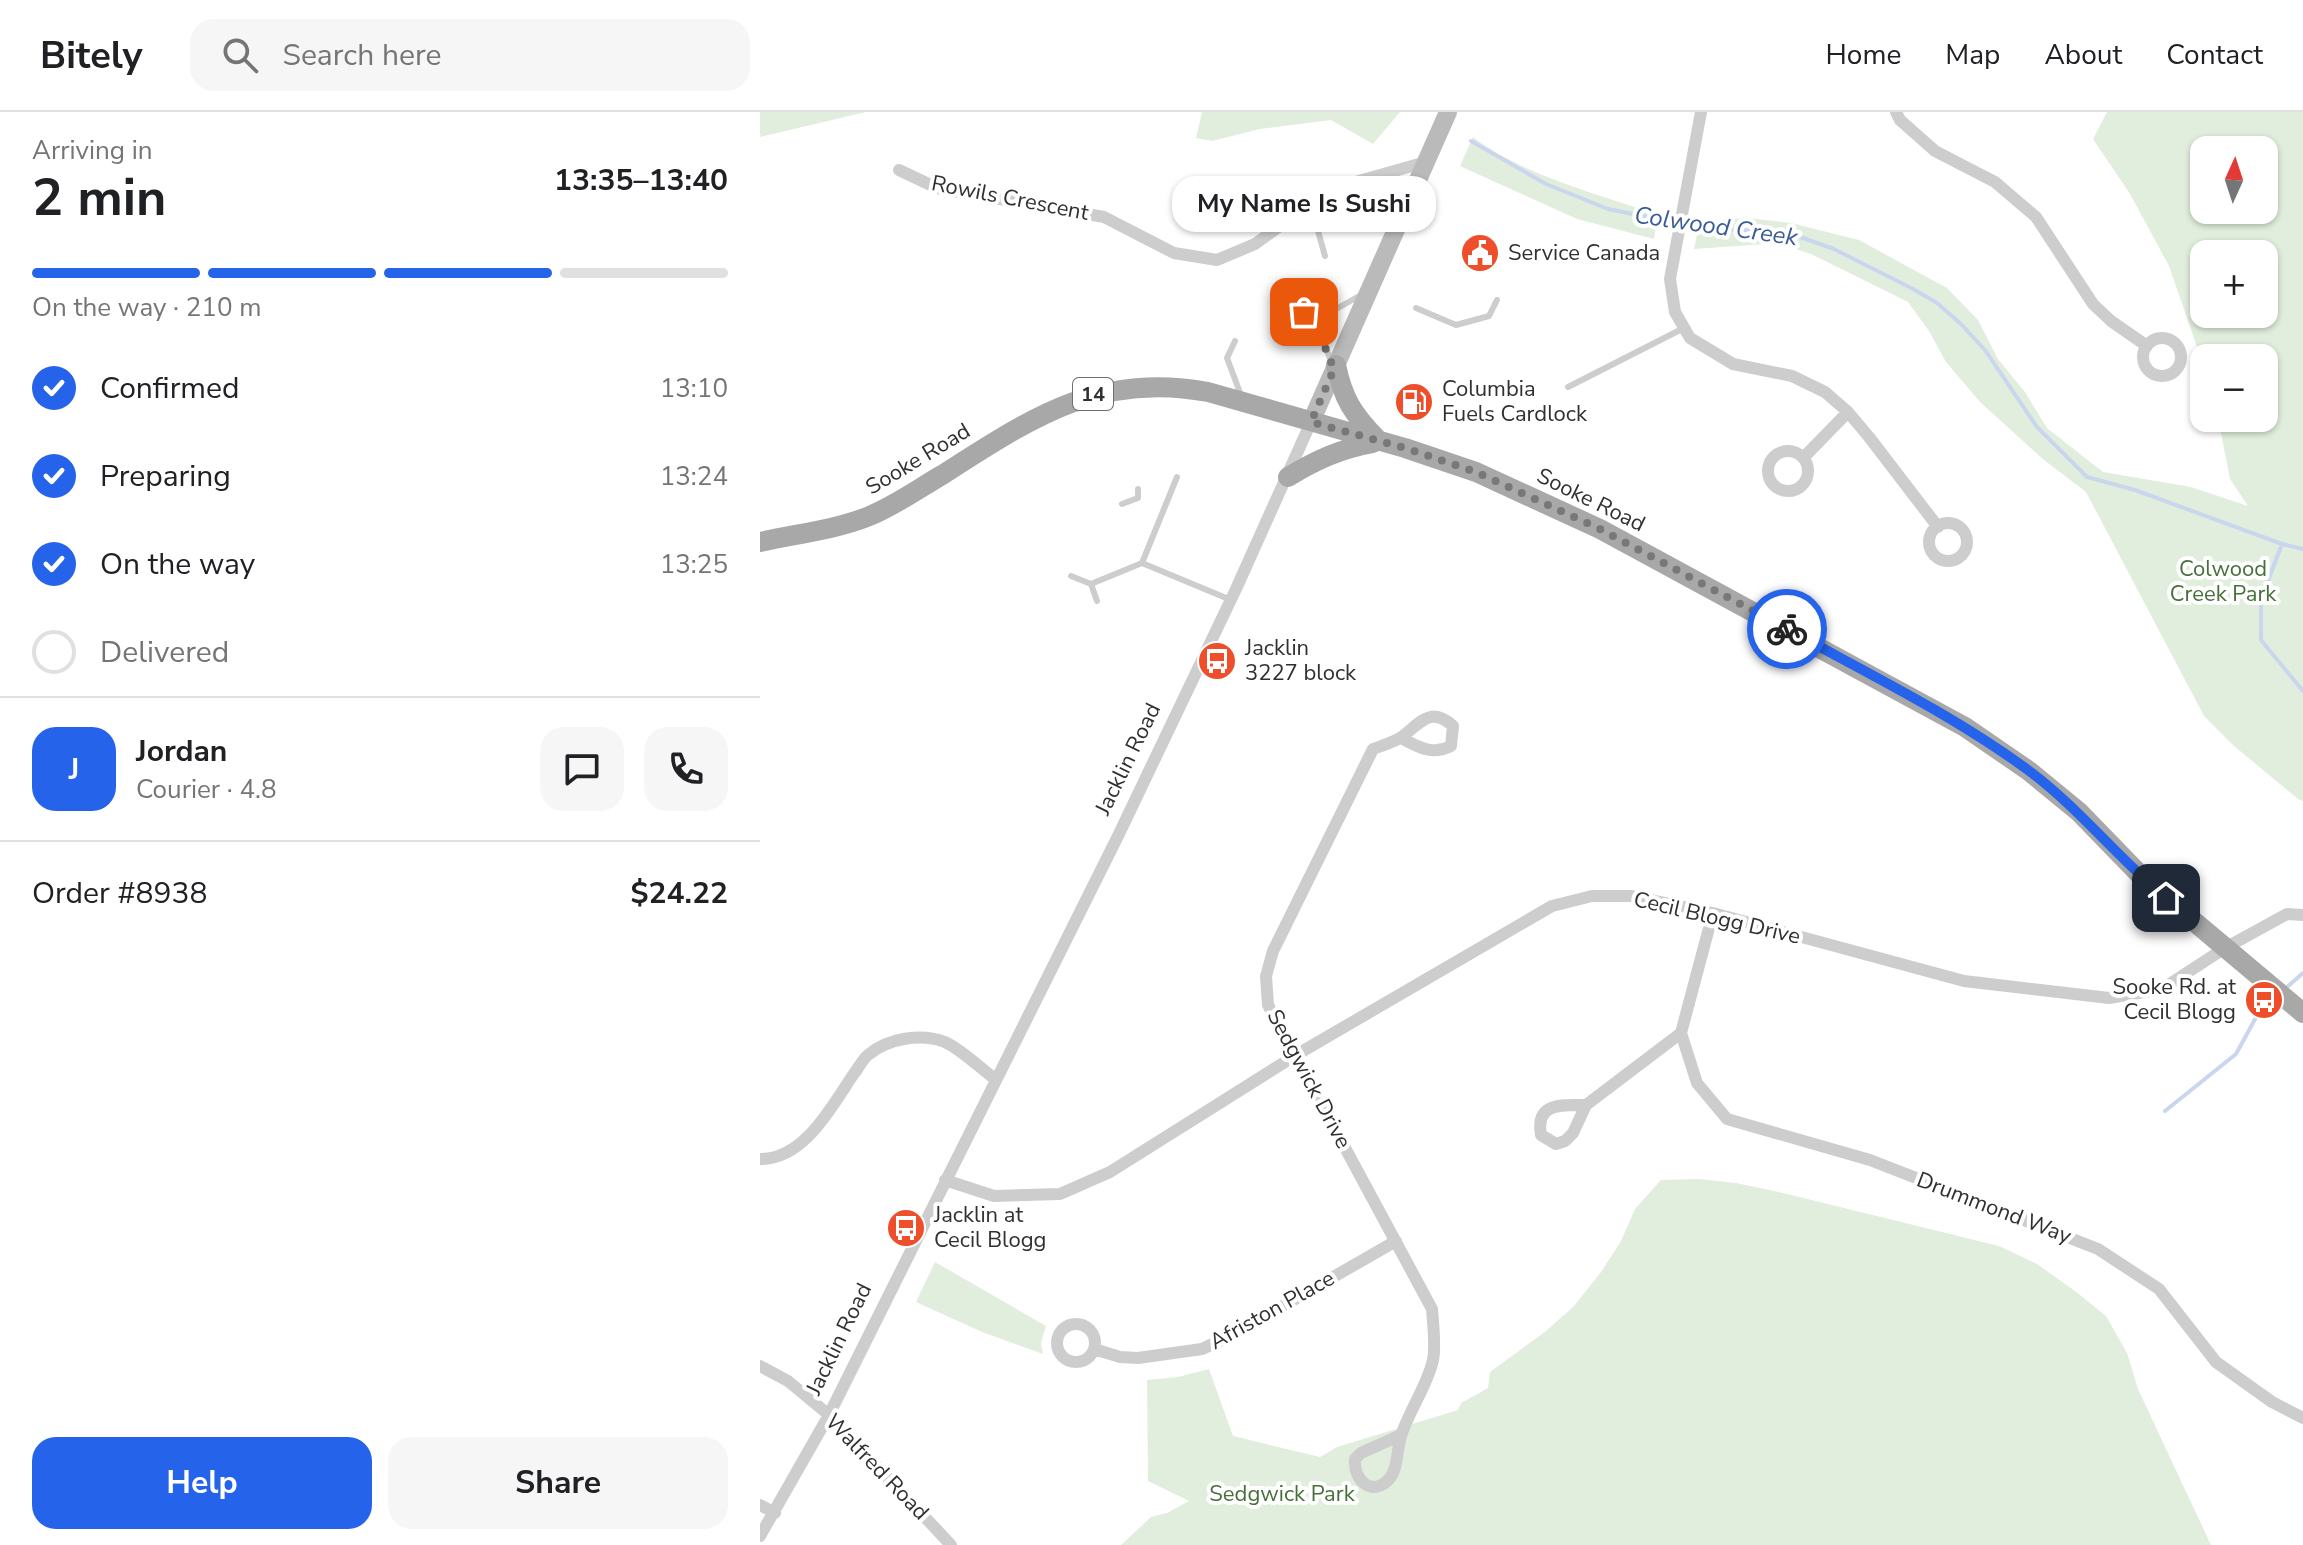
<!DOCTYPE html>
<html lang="en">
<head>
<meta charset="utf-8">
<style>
  body { margin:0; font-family:"Nunito Sans",sans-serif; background:#f6f6f6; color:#202124; height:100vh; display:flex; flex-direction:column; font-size:30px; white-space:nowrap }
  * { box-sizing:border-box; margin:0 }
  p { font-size:26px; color:#757577 }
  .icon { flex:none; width:44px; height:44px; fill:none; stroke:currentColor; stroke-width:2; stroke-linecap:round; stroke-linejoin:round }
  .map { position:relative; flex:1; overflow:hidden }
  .side { display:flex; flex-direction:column; background:#fff; width:760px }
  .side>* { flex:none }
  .needle { width:52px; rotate:3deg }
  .controls { position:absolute; left:1430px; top:24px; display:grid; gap:16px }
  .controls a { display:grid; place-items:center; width:88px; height:88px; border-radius:16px; background:#fff; box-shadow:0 2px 6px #0004; font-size:40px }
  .pin { position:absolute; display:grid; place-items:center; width:68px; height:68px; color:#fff; margin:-34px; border-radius:16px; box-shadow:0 4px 12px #0006 }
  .courier { position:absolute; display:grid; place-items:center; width:80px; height:80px; margin:-40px; border:6px solid #2563eb; border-radius:50%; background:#fff; color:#222; box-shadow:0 2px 10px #0007 }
  .bubble { position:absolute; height:56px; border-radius:24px; background:#fff; box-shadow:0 2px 6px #0004; font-size:26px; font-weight:700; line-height:56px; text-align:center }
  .overview em { font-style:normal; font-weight:700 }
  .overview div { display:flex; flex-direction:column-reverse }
  .overview { display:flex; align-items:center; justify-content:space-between; height:136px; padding:0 32px }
  h1 { font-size:52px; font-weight:700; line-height:60px }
  .bar { display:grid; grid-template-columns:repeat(4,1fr); gap:12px 8px; align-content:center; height:96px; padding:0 32px }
  .bar i { height:10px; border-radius:6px; background:#e0e0e0 }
  .bar .on { background:#2563eb }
  .bar p { grid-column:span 4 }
  .line { display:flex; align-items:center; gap:20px; padding:0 32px; border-top:2px solid #e0e0e0 }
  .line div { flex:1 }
  .round { display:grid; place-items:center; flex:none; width:84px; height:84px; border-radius:24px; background:#f6f6f6 }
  ol { padding:0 32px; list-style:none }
  li { display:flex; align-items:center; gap:24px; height:88px }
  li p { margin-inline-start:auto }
  li .icon { padding:8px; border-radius:50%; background:#2563eb; color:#fff; stroke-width:4 }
  li:last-child { color:#757577 }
  li i { width:44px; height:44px; border:4px solid #e0e0e0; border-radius:50% }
  .action { display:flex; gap:16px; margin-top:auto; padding:16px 32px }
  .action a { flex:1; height:92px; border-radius:24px; background:#2563eb; color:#fff; font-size:32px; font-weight:700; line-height:92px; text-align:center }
  .action a+a { background:#f6f6f6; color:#202124 }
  header { display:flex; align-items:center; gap:48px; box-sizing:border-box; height:112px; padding:0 40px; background:#fff; border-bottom:2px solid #e0e0e0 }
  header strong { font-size:38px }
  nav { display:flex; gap:44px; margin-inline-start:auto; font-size:28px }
  .search { width:560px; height:72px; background:#f6f6f6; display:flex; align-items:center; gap:20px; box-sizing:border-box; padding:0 28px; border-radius:24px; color:#757577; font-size:30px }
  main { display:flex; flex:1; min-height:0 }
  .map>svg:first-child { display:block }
</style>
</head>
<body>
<header>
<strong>Bitely</strong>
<div class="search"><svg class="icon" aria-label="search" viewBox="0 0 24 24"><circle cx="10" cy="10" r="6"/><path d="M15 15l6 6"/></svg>Search here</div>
<nav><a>Home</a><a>Map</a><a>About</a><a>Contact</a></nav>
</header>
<main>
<section class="side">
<div class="overview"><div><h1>2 min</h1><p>Arriving in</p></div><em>13:35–13:40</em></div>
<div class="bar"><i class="on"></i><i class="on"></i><i class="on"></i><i></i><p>On the way · 210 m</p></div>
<ol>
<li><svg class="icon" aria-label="check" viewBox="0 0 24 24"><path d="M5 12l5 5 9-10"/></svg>Confirmed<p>13:10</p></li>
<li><svg class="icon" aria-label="check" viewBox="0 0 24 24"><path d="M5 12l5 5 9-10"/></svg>Preparing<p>13:24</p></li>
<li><svg class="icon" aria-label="check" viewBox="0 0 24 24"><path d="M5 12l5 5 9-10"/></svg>On the way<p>13:25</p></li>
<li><i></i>Delivered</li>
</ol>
<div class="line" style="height:144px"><b class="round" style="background:#2563eb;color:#fff">J</b><div><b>Jordan</b><p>Courier · 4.8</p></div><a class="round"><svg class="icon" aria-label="chat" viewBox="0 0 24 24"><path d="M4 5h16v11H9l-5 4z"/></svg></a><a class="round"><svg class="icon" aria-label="phone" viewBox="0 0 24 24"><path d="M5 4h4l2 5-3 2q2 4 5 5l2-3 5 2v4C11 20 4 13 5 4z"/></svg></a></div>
<div class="line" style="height:104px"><div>Order #8938</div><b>$24.22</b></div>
<div class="action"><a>Help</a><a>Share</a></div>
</section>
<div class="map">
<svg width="1543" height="1433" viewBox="0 0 1543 1433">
  <rect width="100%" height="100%" fill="#fff"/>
  <path fill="#e2eedd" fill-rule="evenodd" d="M0,0H106L0,25Z
    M442,0H640L613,32L571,8L500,17L452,29L436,26Z
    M1347,0H1543V689L1538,687L1474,634L1444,604L1326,380L1284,348L1220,290L1186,250L1169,219L1148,190L1051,142L1026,134L1005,132L934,137L940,109L988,106L1031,111L1099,128L1187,176L1218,208L1238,247L1265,280L1287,316L1343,360L1431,375L1488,394L1470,367L1458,306H1504V246H1444V255L1409,154L1370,82L1333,27ZM1444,38H1504V98H1444ZM1444,142H1504V202H1444Z
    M713,25C764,64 838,82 898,103L894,127L817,107L700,54Z
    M939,1067L976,1071L1019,1080L1239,1134L1277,1152L1315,1179L1346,1204L1367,1241L1378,1277L1451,1433H361L391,1405L407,1401L429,1389L388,1369L387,1268L418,1265L449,1257L473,1324L560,1345L577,1335L698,1298L701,1291L728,1276L730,1260L786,1219L814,1194L841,1160L861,1129L875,1097L901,1068Z
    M175,1150L286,1214L281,1231L283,1242L222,1220L156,1190Z"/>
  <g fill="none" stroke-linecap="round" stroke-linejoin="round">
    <path stroke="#c9d6ee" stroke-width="4" d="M711,29L786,72L848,97L937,115L1032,122L1074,137L1153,177L1177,191L1201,212L1225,238L1277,315L1327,365L1375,378L1522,432L1543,437
      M1522,432L1501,487V528L1543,579
      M1526,876L1543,861
      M1405,999L1476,942L1499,900L1517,885"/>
    <path stroke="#cdcdcd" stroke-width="6" d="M551,94L565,144
      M656,196L696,213L729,204L737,188
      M544,200L578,196L601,183
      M544,200L557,216L573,253
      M475,229L467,246L482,286
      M808,275L924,216
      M417,365L382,451L471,488
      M362,392L378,386V377
      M311,464L331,472L382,451
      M331,472L337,489"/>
    <path stroke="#cdcdcd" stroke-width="12" d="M941,0L910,167L915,200L930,226L973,252L1032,264L1065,280L1088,300L1109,325L1178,415
      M1136,0L1140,8L1175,39L1235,70L1276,105L1333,192L1351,209L1387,234
      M139,58L177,76L344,105L414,141L457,148L495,132L546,95L592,71L666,50
      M1383 245a19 19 0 1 1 38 0a19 19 0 1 1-38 0Z
      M1008 359a20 20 0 1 1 40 0a20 20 0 1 1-40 0Z
      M1044,345L1088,300
      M1169 430a19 19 0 1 1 38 0a19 19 0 1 1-38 0Z
      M921,921L937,971L967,1007L1110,1048L1338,1137L1399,1177L1456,1250L1512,1290L1543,1306
      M826,993C802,993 775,990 781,1023L796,1032L805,1029L813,1021L826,993L921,921L953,801
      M0,1047C44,1048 72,994 93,963C98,957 102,948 108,943C128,926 161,921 185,930C202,938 220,956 235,967
      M185,1068L234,1084L300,1082L350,1060L536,943L792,794L832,784H872L953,801L1204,869L1349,886L1402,877L1465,836L1527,802L1543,803
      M297 1231a19 19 0 1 1 38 0a19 19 0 1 1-38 0Z
      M334,1237L360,1245L378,1246L442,1237L476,1221L636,1129
      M0,1254L28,1269L69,1303L191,1433
      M641,1323L601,1341L595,1347C593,1369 613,1386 630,1366C638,1356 637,1336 641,1324C649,1299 668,1272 673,1248C676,1233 673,1213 672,1197L508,893L506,864L513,839L613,637C623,633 635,630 643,624C661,610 671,594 693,614L691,634C672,644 659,635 641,626
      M0,1393L15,1401
      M0,1424L69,1303L358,724L476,477L551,310"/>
    <path stroke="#bababa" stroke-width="18" d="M551,310L688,0"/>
    <path stroke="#a8a8a8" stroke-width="20" d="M576,253C583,287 593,302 617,327
      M528,365C556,348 580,337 613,331
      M0,430C35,422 74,418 107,405C133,395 158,377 182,363C270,307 338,259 448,280L645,336L716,360L840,417L1205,615L1269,659L1319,700L1387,770L1543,901"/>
  </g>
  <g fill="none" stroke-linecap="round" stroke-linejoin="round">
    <path stroke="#787878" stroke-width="8" stroke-dasharray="0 14.4" d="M544,200L557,216L574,257L551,310L645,336L716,360L840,417L1027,517"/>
    <path stroke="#2563eb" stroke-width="10" d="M1027,517C1109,562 1193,603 1268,658C1319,696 1358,746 1406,786"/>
  </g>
  <defs>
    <symbol id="civic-disc" viewBox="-11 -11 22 22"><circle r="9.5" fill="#ef4e2b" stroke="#fff"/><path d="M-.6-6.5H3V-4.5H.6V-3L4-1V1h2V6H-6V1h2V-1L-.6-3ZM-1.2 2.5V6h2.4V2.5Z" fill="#fff"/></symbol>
    <symbol id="fuel-disc" viewBox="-11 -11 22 22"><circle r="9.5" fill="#ef4e2b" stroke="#fff"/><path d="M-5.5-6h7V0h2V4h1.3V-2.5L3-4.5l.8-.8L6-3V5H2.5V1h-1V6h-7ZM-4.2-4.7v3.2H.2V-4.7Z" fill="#fff"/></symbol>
    <symbol id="bus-disc" viewBox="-11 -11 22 22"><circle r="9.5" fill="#ef4e2b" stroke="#fff"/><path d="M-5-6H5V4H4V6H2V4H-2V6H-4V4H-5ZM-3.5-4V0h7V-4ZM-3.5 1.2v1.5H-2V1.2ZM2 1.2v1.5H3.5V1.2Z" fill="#fff"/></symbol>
  </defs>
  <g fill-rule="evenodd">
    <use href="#civic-disc" x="698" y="119" width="44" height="44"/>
    <use href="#fuel-disc" x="632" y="268" width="44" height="44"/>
    <use href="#bus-disc" x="435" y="527" width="44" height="44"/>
    <use href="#bus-disc" x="1482" y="866" width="44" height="44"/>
    <use href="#bus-disc" x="124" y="1094" width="44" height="44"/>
  </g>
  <g text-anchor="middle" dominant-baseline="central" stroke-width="8" stroke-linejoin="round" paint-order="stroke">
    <rect fill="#fff" stroke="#6e6e6e" stroke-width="2" x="313" y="266" width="40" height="32" rx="6"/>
    <g font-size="20" font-weight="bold" fill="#303030">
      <text x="333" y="282">14</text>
    </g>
    <g font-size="22" fill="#303030" stroke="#fff">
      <text transform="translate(250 86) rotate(11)">Rowils Crescent</text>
      <text transform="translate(158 347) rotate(-31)">Sooke Road</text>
      <text transform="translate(831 388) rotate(26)">Sooke Road</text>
      <text transform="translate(368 647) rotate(-64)">Jacklin Road</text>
      <text transform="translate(957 806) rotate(13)">Cecil Blogg Drive</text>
      <text transform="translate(549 967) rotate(62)">Sedgwick Drive</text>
      <text transform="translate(1234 1096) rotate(21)">Drummond Way</text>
      <text transform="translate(512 1198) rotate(-29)">Afriston Place</text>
      <text transform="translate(79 1227) rotate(-64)">Jacklin Road</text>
      <text transform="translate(117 1355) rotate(46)">Walfred Road</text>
    </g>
    <g font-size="22" fill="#303030" stroke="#fff" text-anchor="start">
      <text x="748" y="141">Service Canada</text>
      <text x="682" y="277">Columbia<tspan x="682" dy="25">Fuels Cardlock</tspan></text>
      <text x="485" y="536">Jacklin<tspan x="485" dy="25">3227 block</tspan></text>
      <text x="1476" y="875" text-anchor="end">Sooke Rd. at<tspan x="1476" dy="25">Cecil Blogg</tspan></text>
      <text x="174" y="1103">Jacklin at<tspan x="174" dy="25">Cecil Blogg</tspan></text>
    </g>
    <g font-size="22" fill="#466f3a" stroke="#fff">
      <text x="1463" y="457">Colwood<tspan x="1463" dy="25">Creek Park</tspan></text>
      <text x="522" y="1382">Sedgwick Park</text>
    </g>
    <g font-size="24" font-style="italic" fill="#395b97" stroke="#fff">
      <text transform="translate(956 114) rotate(8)">Colwood Creek</text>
    </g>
  </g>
</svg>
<div class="controls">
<a><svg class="needle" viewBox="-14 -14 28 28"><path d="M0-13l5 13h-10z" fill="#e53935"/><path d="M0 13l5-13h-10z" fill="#757577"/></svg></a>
<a>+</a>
<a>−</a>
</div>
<div class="pin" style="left:544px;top:200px;background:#ea580c"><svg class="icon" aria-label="bag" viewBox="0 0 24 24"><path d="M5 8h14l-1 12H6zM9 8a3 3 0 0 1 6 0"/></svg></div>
<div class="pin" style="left:1406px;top:786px;background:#1f2937"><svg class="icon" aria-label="home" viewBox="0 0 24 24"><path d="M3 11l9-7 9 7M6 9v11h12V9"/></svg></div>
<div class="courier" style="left:1027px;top:517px"><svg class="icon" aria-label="bike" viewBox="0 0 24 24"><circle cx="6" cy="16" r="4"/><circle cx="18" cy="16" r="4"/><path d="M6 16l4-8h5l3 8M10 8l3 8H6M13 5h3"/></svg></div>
<div class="bubble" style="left:412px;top:64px;width:264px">My Name Is Sushi</div>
</div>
</main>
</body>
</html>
